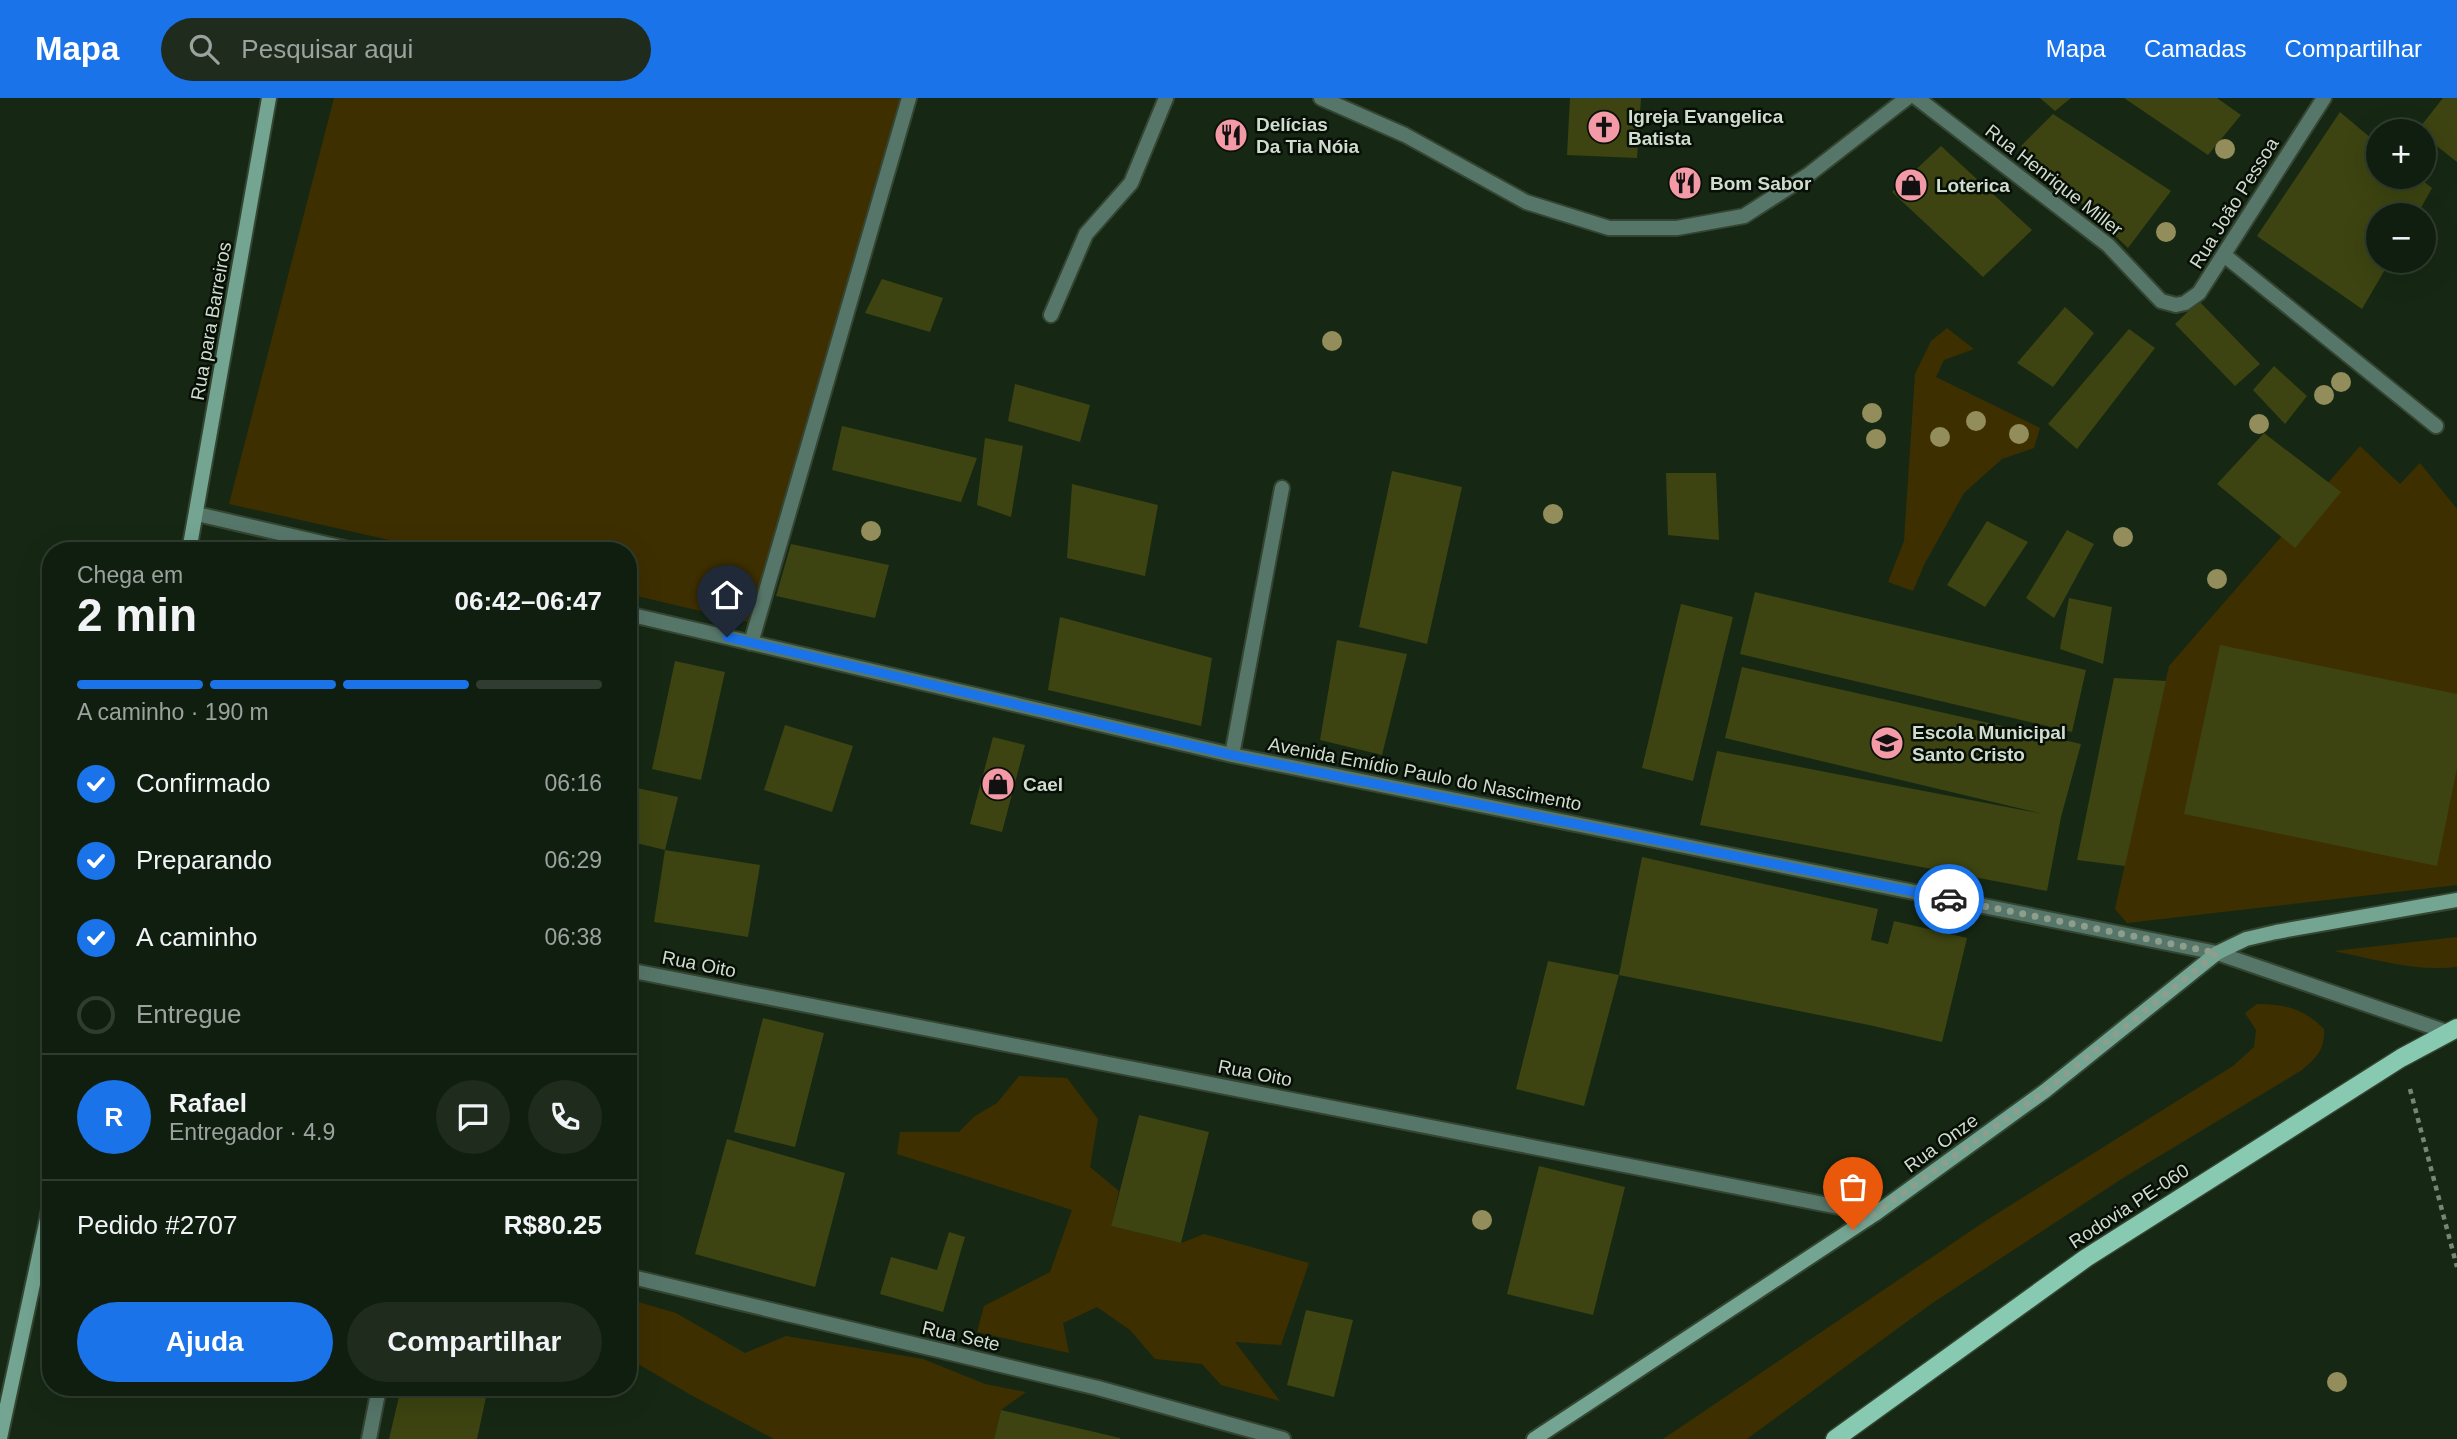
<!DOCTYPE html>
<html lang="pt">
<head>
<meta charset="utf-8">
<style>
  body { margin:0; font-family:Arial,sans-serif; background:#1e2b1d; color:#f1f3f6; height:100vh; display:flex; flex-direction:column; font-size:26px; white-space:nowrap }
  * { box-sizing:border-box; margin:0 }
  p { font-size:23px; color:#9ca29e }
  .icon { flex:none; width:38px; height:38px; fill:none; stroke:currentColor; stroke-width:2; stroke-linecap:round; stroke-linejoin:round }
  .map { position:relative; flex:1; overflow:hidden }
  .sheet { position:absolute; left:42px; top:444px; width:595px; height:854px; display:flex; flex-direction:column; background:#101e0f; border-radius:28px; box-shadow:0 7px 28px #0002,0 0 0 2px #303c2f }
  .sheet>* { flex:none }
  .controls { position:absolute; left:2366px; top:21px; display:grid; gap:14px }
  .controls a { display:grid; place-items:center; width:70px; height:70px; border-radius:50%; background:#101e0f; box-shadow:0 7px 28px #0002,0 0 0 2px #303c2f; font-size:35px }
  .pin { position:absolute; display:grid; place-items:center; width:60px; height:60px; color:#fff; margin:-72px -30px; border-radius:50% 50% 50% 0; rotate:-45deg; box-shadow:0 0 7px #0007 }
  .pin .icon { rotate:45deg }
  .courier { position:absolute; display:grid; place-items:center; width:70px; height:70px; margin:-35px; border:5px solid #1a73e8; border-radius:50%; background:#fff; color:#222; box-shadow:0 2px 9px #0007 }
  .summary em { font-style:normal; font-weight:700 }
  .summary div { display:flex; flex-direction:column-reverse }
  .summary { display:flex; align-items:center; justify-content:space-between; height:119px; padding:0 35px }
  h1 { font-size:46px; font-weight:700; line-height:52px }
  .bar { display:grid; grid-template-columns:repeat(4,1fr); gap:10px 7px; align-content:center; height:84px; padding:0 35px }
  .bar i { height:9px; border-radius:5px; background:#303c2f }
  .bar .on { background:#1a73e8 }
  .bar p { grid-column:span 4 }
  .line { display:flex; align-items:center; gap:18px; padding:0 35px; border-top:2px solid #303c2f }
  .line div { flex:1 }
  .round { display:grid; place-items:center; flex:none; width:74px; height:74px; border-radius:37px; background:#1e2b1d }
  ol { padding:0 35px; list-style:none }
  li { display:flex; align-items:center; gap:21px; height:77px }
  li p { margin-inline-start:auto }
  li .icon { padding:7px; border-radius:50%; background:#1a73e8; color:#fff; stroke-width:4 }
  li:last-child { color:#9ca29e }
  li i { width:38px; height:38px; border:4px solid #303c2f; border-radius:50% }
  .action { display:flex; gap:14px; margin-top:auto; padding:14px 35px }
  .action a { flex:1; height:80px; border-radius:42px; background:#1a73e8; color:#fff; font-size:28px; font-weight:700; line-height:80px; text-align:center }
  .action a+a { background:#1e2b1d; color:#f1f3f6 }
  header { display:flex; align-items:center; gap:42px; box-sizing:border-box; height:98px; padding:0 35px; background:#1a73e8; color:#fff }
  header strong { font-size:33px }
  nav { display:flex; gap:38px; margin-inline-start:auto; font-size:24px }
  .search { width:490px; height:63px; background:#1e2b1d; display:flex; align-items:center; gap:18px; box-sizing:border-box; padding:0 24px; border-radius:38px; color:#9ca29e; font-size:26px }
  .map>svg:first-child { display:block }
</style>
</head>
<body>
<header>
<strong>Mapa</strong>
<div class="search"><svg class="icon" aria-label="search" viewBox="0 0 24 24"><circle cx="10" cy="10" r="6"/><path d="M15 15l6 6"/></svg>Pesquisar aqui</div>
<nav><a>Mapa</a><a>Camadas</a><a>Compartilhar</a></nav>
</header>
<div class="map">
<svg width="2457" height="1341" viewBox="0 0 2457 1341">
  <rect width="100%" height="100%" fill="#162814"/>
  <path fill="#3e2f00" d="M334,0H906L752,525L628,496V453H438L229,406Z
    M1947,230L1974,251L1944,262L1936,279L2040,330L2034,350L2002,361L1964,395L1924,467L1913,493L1888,484L1904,443L1915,276L1931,243Z
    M2360,348L2400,386L2420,365L2457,411V787L2127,825L2115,811L2169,568Z
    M2457,839V869C2416,874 2374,861 2334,853Z
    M2257,906C2286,906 2304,911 2324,931C2325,951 2317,959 2302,972L2123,1080L1931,1206L1747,1341H1663L1987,1122L2233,968L2254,949L2256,932L2245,915Z
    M1019,978L1067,980L1098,1021L1090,1069L1119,1093L1111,1128L1181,1145L1204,1136L1309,1165L1281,1247L1235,1244L1280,1303L1221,1287L1202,1266L1155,1261L1130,1232L1097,1209L1063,1225L1069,1255L977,1234L984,1208L1050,1174L1072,1112L897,1056L900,1034H959L975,1018L997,1005Z
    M628,1201L676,1215L745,1255L786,1238L923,1261L985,1286L1026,1294L1001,1312L994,1341H774L691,1297L628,1260Z"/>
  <path fill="#3d4411" d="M1570,0H1641L1637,60L1567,57Z
    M2040,0H2071L2055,13Z
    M2124,0H2217L2241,17L2208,57Z
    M2443,0H2457V64L2424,38V33H2417Z
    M2340,14L2378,46V79H2418L2432,90L2417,117H2378V163H2390L2362,211L2257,138Z
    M2053,16L2171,93L2128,150L2021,48Z
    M1941,48L2032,132L1983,179L1892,94Z
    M882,181L943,200L930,234L865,215Z
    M2199,203L2260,266L2235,288L2175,226Z
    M2065,209L2094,235L2053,289L2017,265Z
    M2129,231L2155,250L2077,351L2048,326Z
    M2274,268L2307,298L2285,326L2253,292Z
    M1015,286L1090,307L1080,344L1008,323Z
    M842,328L977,360L961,404L832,372Z
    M2264,335L2341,394L2295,450L2217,386Z
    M985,340L1023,348L1011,419L977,407Z
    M1392,373L1462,389L1427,546L1359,529Z
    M1666,375H1716L1719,442L1668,437Z
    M1072,386L1158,407L1145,478L1067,460Z
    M1987,423L2028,444L1985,509L1947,487Z
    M2067,432L2094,446L2054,520L2026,500Z
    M791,446L889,467L875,520L776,498Z
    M1755,494L2086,572L2072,634L1740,556Z
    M2069,500L2112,509L2103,566L2060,551Z
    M1681,506L1733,519L1693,683L1642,670Z
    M1060,519L1212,560L1201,628L1048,592Z
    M1337,542L1407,556L1382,657L1320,642Z
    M2220,547L2457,596V670L2437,768L2184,716Z
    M675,563L725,574L701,682L652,671Z
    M1742,569L2081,646L2061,719L2047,793L1700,727L1717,653L2043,716L1725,640Z
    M2114,580L2166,583L2125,768L2077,762Z
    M785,627L853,648L832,714L764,692Z
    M993,639L1025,647L1002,734L970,726Z
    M628,688L678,699L665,752L628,743Z
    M665,752L760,767L748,839L654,824Z
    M1642,759L1878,811L1871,842L1888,846L1894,823L1967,840L1942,944L1869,927L1619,877L1584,1008L1516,991L1548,863L1619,877Z
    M763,920L824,935L795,1049L734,1034Z
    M1139,1017L1209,1034L1181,1145L1111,1128Z
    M727,1041L845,1075L815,1189L695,1156Z
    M1539,1068L1625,1089L1593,1217L1507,1196Z
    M949,1134L965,1139L943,1214L880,1196L891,1159L937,1172Z
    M1306,1212L1353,1222L1334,1299L1287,1287Z
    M401,1290H488L477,1341H389Z
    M1001,1312L1120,1340V1341H994Z"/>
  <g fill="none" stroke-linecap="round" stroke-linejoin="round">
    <defs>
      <path id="lane" d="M2224,157L2436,328
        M751,545L909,0"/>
      <path id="street" d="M1321,0L1405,37L1526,104L1609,130H1677L1744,118L1808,77L1907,0
        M1917,0L2108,147L2161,203L2176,207L2185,205L2199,195L2324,0
        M1051,217L1086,136L1131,85L1166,0
        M197,416L357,453
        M628,516L1232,657L2217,855L2447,934
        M1232,657L1282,390
        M628,872L1875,1116
        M628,1178L1098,1290L1283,1341
        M369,1341L379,1290"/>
      <path id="secondary" d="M189,453L269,0
        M0,1340L51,1102
        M1534,1341L1875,1116L2045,993L2217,855L2246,841L2276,834L2457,802"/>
      <path id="primary" d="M1835,1341L2086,1160L2401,960L2457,930"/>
    </defs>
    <use href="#lane" stroke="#344532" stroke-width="18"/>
    <use href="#street" stroke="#344532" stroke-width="18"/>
    <use href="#secondary" stroke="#344532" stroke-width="18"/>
    <use href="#primary" stroke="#344532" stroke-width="21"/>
    <path stroke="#778675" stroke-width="4.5" stroke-dasharray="5 5" stroke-linecap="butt" d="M2410,991L2457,1169"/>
    <use href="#lane" stroke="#57766a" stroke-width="14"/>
    <use href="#street" stroke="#57766a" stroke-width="14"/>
    <use href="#secondary" stroke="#73a592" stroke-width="14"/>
    <use href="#primary" stroke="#88cab1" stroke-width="18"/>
  </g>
  <g fill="#938d5c">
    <circle cx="2225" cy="51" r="10"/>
    <circle cx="2166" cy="134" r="10"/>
    <circle cx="1332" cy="243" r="10"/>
    <circle cx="2341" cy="284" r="10"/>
    <circle cx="2324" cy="297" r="10"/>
    <circle cx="1872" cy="315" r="10"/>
    <circle cx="1976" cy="323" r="10"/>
    <circle cx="2259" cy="326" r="10"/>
    <circle cx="2019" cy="336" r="10"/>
    <circle cx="1940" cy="339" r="10"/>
    <circle cx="1876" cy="341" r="10"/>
    <circle cx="1553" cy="416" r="10"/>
    <circle cx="871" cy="433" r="10"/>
    <circle cx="2123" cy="439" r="10"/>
    <circle cx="2217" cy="481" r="10"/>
    <circle cx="1482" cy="1122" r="10"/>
    <circle cx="2337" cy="1284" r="10"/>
  </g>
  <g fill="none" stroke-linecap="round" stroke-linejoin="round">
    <path stroke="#8f9d8d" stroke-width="7" stroke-dasharray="0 12.6" d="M1853,1131L2045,993L2217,855L1949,801"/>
    <path stroke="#1a73e8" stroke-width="9" d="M727,539L1232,657L1949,801"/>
  </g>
  <defs>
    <symbol id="church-disc" viewBox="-11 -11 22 22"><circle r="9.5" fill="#f49aa6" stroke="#070f06"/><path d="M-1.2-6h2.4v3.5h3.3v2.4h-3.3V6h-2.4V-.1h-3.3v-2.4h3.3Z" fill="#111"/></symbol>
    <symbol id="restaurant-disc" viewBox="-11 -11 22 22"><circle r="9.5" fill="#f49aa6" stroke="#070f06"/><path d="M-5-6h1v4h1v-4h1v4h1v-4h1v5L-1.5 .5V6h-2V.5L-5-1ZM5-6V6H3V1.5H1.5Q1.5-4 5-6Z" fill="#111"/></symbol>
    <symbol id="shop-disc" viewBox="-11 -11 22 22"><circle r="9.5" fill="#f49aa6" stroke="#070f06"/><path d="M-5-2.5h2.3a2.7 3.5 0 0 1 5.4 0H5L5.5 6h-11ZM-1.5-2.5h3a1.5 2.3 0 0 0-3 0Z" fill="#111"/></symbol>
    <symbol id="school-disc" viewBox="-11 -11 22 22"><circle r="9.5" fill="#f49aa6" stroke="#070f06"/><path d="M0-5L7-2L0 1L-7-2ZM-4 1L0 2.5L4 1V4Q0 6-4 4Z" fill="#111"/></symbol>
  </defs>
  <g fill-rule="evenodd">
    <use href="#church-disc" x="1585" y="10" width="38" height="38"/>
    <use href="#restaurant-disc" x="1212" y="18" width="38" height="38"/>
    <use href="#restaurant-disc" x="1666" y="66" width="38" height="38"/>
    <use href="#shop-disc" x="1892" y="68" width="38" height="38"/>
    <use href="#school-disc" x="1868" y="626" width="38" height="38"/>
    <use href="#shop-disc" x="979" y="667" width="38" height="38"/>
  </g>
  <g text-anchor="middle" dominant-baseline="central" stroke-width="5" stroke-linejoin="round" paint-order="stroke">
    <g font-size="19" font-weight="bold" fill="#d0dcce" stroke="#070f06" text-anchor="start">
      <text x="1628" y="18">Igreja Evangelica<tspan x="1628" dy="22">Batista</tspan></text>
      <text x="1256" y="26">Delícias<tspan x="1256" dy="22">Da Tia Nóia</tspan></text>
      <text x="1710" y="85">Bom Sabor</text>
      <text x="1936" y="87">Loterica</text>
      <text x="1912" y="634">Escola Municipal<tspan x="1912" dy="22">Santo Cristo</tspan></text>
      <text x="1023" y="686">Cael</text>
    </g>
    <g font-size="19" fill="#d0dcce" stroke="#070f06">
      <text transform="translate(2054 82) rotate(38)">Rua Henrique Miller</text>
      <text transform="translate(2234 105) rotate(-58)">Rua João Pessoa</text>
      <text transform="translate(211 223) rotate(-80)">Rua para Barreiros</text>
      <text transform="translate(1425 676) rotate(11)">Avenida Emídio Paulo do Nascimento</text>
      <text transform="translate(699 866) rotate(11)">Rua Oito</text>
      <text transform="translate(1255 975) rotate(11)">Rua Oito</text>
      <text transform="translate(1941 1045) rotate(-36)">Rua Onze</text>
      <text transform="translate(2129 1108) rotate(-33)">Rodovia PE-060</text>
      <text transform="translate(961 1238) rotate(13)">Rua Sete</text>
    </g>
  </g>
</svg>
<div class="controls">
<a>+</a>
<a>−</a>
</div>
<div class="pin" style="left:1853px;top:1131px;background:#ea580c"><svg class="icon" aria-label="bag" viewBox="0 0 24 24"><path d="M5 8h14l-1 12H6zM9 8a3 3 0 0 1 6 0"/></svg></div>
<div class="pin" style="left:727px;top:539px;background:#1f2937"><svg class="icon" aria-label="home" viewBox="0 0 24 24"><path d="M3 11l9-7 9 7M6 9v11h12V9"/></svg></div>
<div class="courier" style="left:1949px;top:801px"><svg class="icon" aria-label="car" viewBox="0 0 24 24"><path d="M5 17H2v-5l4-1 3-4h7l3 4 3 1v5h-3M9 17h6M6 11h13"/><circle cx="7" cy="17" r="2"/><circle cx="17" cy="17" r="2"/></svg></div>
<section class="sheet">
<div class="summary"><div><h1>2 min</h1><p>Chega em</p></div><em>06:42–06:47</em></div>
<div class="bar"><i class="on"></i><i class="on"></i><i class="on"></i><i></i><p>A caminho · 190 m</p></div>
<ol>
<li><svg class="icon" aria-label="check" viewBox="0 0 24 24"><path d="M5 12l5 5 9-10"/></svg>Confirmado<p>06:16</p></li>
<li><svg class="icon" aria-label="check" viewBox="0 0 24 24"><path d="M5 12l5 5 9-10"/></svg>Preparando<p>06:29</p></li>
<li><svg class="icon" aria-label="check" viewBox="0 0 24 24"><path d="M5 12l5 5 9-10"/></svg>A caminho<p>06:38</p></li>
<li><i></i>Entregue</li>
</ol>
<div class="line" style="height:126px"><b class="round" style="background:#1a73e8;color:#fff">R</b><div><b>Rafael</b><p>Entregador · 4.9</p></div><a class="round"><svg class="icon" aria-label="chat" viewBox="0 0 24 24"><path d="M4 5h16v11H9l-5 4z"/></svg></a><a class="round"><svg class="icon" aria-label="phone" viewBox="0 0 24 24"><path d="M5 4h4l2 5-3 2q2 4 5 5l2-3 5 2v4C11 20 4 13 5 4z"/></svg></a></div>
<div class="line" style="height:91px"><div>Pedido #2707</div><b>R$80.25</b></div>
<div class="action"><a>Ajuda</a><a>Compartilhar</a></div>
</section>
</div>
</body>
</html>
